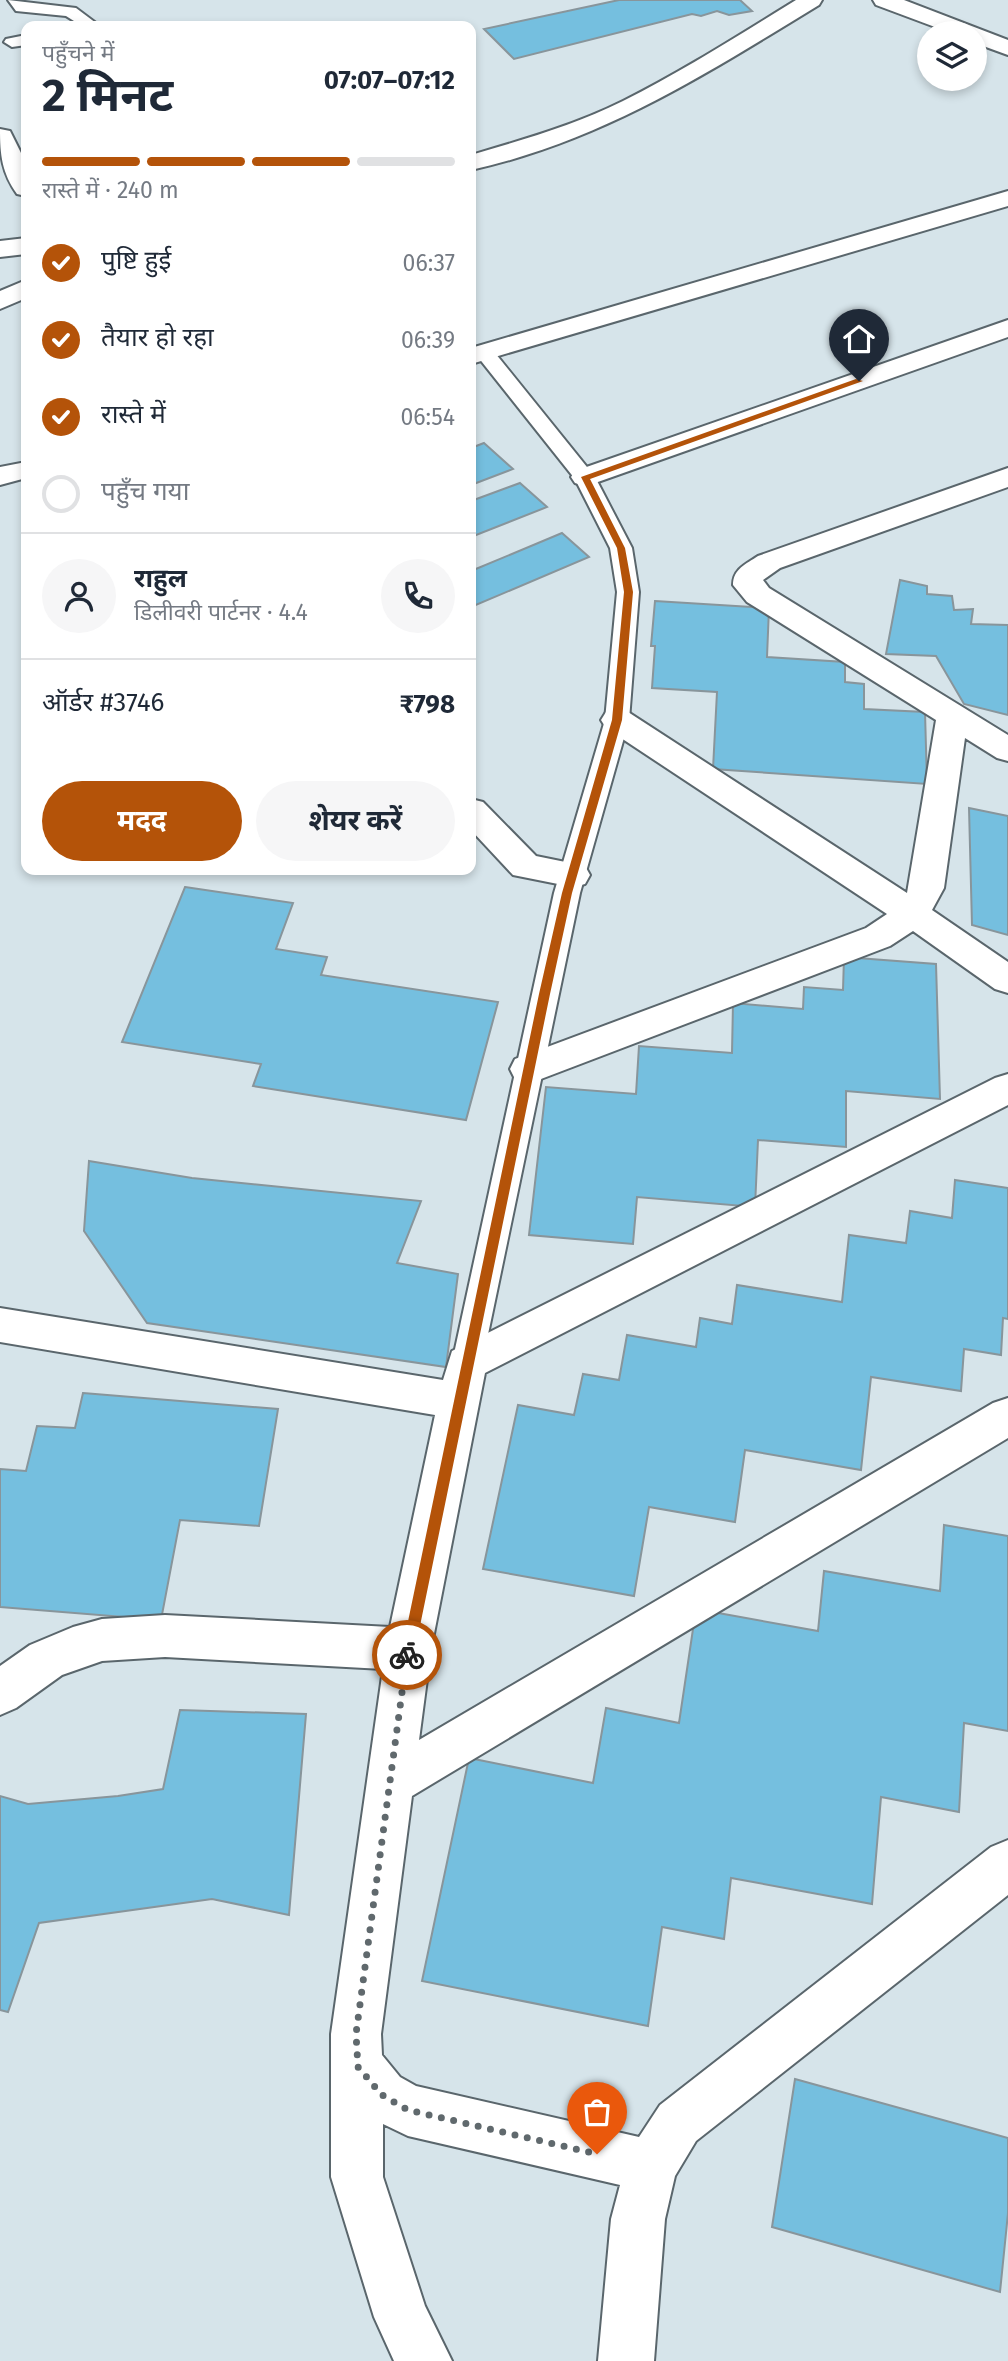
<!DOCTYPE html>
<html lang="hi">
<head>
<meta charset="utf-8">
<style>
  body { margin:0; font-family:"Fira Sans","Noto Sans Devanagari",sans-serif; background:#f6f6f7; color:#1f2937; height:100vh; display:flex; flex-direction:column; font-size:26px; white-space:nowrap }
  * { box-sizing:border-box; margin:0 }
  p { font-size:23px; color:#747a83 }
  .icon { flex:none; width:38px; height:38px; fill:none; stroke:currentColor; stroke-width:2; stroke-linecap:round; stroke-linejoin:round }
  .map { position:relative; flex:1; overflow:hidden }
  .side { position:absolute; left:21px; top:21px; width:455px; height:854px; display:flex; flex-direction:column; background:#fff; border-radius:14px; box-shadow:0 4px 10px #0003 }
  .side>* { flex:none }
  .tools { position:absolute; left:917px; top:21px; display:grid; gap:14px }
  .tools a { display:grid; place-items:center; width:70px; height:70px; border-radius:50%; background:#fff; box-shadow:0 4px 10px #0003; font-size:35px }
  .pin { position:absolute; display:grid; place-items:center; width:60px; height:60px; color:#fff; margin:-72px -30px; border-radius:50% 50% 50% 0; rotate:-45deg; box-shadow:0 0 7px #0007 }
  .pin .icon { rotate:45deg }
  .courier { position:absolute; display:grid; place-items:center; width:70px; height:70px; margin:-35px; border:5px solid #b45309; border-radius:50%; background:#fff; color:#222; box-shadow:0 2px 9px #0007 }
  .summary em { font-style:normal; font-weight:700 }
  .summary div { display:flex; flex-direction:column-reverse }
  .summary { display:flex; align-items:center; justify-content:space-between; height:119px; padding:0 21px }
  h1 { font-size:46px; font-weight:700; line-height:52px }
  .bar { display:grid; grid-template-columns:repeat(4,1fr); gap:10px 7px; align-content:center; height:84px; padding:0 21px }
  .bar i { height:9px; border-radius:5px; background:#e0e1e3 }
  .bar .current { background:#b45309 }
  .bar p { grid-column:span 4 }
  .line { display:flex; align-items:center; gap:18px; padding:0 21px; border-top:2px solid #e0e1e3 }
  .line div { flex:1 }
  .round { display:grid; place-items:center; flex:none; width:74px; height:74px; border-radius:37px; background:#f6f6f7 }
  ol { padding:0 21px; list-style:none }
  li { display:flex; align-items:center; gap:21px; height:77px }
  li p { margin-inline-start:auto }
  li .icon { padding:7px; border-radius:50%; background:#b45309; color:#fff; stroke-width:4 }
  li:last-child { color:#747a83 }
  li i { width:38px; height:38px; border:4px solid #e0e1e3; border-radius:50% }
  .action { display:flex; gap:14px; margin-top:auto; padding:14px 21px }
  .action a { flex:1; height:80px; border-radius:42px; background:#b45309; color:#fff; font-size:28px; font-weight:700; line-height:80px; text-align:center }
  .action a+a { background:#f6f6f7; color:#1f2937 }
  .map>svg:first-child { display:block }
</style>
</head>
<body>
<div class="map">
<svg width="1008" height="2361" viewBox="0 0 1008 2361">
  <rect width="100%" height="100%" fill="#d6e4ea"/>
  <path fill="#75bfdf" stroke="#88959b" stroke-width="2" d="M619,0H740L752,11L729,15L717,11L701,16L692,14L514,59L484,29Z
    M484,443L513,469L471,485V448Z
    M520,483L547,507L471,537V501Z
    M562,533L589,557L471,607V571Z
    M900,580L927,586V594L952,596L954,610L973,609L971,624L1008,625V715L964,704L936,656L886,654Z
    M655,601L769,608L767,657L845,662V682L864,684V709L925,712L927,784L713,769L717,692L652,688L655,646H651Z
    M969,808L1008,816V935L972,925Z
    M185,887L293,903L276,949L327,957L321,975L498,1002L466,1120L253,1086L261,1064L122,1042Z
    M844,957L936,964L940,1099L846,1091V1147L758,1140L755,1207L637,1197L633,1244L529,1235L546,1087L636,1094L639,1046L732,1053L733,1003L803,1009L804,987L843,990Z
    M89,1161L192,1178L421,1201L397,1263L458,1274L446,1367L147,1323L84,1231Z
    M955,1180L1008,1188V1319L1003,1318L1001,1355L964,1349L961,1391L871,1377L861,1470L745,1450L735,1522L649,1507L634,1596L483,1569L518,1405L574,1415L583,1374L619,1380L627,1335L696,1347L700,1318L732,1324L737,1285L842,1302L849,1235L906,1243L910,1211L952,1218Z
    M83,1393L278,1409L259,1526L180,1520L161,1620L0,1607V1469L26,1471L37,1426L75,1428Z
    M944,1525L1008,1536V1731L964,1723L959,1812L881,1797L872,1904L731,1878L724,1939L662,1927L648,2026L422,1981L469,1758L593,1783L606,1708L679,1723L696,1609L818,1631L824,1571L940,1591Z
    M180,1710L306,1714L289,1915L212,1899L39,1923L8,2012L0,2010V1796L28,1804L118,1796L163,1789Z
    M795,2079L1008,2138V2213L1000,2292L772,2227Z"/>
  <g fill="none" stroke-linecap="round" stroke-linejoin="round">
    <defs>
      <path id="service" d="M8,0L76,8L100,26H82L66,16L16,11Z
        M26,35V45L12,47L4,42L6,39Z
        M484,346L491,348L595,477L632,548L639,592L629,720L580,893L482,1363L478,1372L467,1376L456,1372L452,1363L554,893L605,720L617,592L610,548L575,479L474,352Z"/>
      <path id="minor" d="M796,0H822L819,5C706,74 602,141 471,170V155C522,140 575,125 623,101C683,71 739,35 796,0Z
        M873,0H904L1008,40V55L975,43V33H951L876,5Z
        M0,129L10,131L26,163V196L17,194C2,173 0,155 0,129Z
        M1008,191V206L471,364V348Z
        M26,238V254L0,257V241Z
        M26,280V298L0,309V291Z
        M1008,320V337L595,483L585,486L575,483L571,477L575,471Z
        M26,462V478L0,485V467Z
        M1008,468V487L780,568L763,580L769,588L1008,735V761L997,758L965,738L944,888L932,910L1008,962V993L995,989L913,931L890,946L541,1079L528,1083L515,1079L510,1069L515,1059L866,928L887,914L606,728L601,720L606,712L617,709L628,712L907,893L936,720L747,602L733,585C733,569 746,564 758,556Z
        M471,799L483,802L536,856L585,866L590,875L585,884L573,887L513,875L471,830Z
        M1008,1074V1105L485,1373L431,1649L419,1740L993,1403L1008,1398V1438L412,1796L381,2034L382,2055L400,2077L416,2086L639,2137L660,2105L991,1847L1008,1840V1895L696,2141L675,2176L665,2219L654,2361H598L611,2219L620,2185L408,2136L383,2124V2177L425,2306L452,2361H394L374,2317L331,2177V2034L383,1669L165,1657L102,1661L62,1675L16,1708L0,1715V1666L30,1645L73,1627L102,1619L165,1615L390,1627L435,1415L0,1342V1308L443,1380L452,1351L995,1078Z"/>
    </defs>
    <use href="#service" stroke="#5a666c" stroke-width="4"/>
    <use href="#minor" stroke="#5a666c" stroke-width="4"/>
    <use href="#service" fill="#fff" fill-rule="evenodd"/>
    <use href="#minor" fill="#fff" fill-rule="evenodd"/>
  </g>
  <path fill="#b45309" d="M856,379L863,381L590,479L625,548L633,592L622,720L572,893L550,994L414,1655L407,1661L401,1655L539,994L562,893L612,720L624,592L617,548L581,477Z"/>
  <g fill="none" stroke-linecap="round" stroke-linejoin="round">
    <path stroke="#60696d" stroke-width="7" stroke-dasharray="0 12.6" d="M407,1655L356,2034L358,2067L382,2095L408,2110L597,2154"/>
  </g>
</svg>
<div class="tools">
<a><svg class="icon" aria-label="layers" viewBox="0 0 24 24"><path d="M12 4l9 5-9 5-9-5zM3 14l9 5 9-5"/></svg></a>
</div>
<div class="pin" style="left:597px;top:2154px;background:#ea580c"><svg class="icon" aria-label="bag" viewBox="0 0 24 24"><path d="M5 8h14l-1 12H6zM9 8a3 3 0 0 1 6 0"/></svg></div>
<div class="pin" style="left:859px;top:381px;background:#1f2937"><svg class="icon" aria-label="home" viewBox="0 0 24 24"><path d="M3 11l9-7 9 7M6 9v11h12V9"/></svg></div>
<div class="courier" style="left:407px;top:1655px"><svg class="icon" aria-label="bike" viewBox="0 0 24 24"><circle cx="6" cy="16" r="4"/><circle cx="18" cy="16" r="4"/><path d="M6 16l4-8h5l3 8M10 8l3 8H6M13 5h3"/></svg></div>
<section class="side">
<div class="summary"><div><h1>2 मिनट</h1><p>पहुँचने में</p></div><em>07:07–07:12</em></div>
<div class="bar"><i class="current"></i><i class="current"></i><i class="current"></i><i></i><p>रास्ते में · 240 m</p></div>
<ol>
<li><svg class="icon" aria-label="check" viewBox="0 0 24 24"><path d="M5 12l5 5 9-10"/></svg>पुष्टि हुई<p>06:37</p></li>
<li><svg class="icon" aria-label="check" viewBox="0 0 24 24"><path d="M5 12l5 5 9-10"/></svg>तैयार हो रहा<p>06:39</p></li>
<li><svg class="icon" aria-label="check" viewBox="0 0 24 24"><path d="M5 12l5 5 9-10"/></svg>रास्ते में<p>06:54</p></li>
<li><i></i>पहुँच गया</li>
</ol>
<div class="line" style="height:126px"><a class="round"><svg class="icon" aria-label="person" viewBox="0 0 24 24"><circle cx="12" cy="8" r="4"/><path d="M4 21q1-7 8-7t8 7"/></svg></a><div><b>राहुल</b><p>डिलीवरी पार्टनर · 4.4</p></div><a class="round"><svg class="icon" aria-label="phone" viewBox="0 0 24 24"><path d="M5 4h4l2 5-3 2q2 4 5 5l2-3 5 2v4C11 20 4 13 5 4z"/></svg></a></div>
<div class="line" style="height:91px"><div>ऑर्डर #3746</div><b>₹798</b></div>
<div class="action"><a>मदद</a><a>शेयर करें</a></div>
</section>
</div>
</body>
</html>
